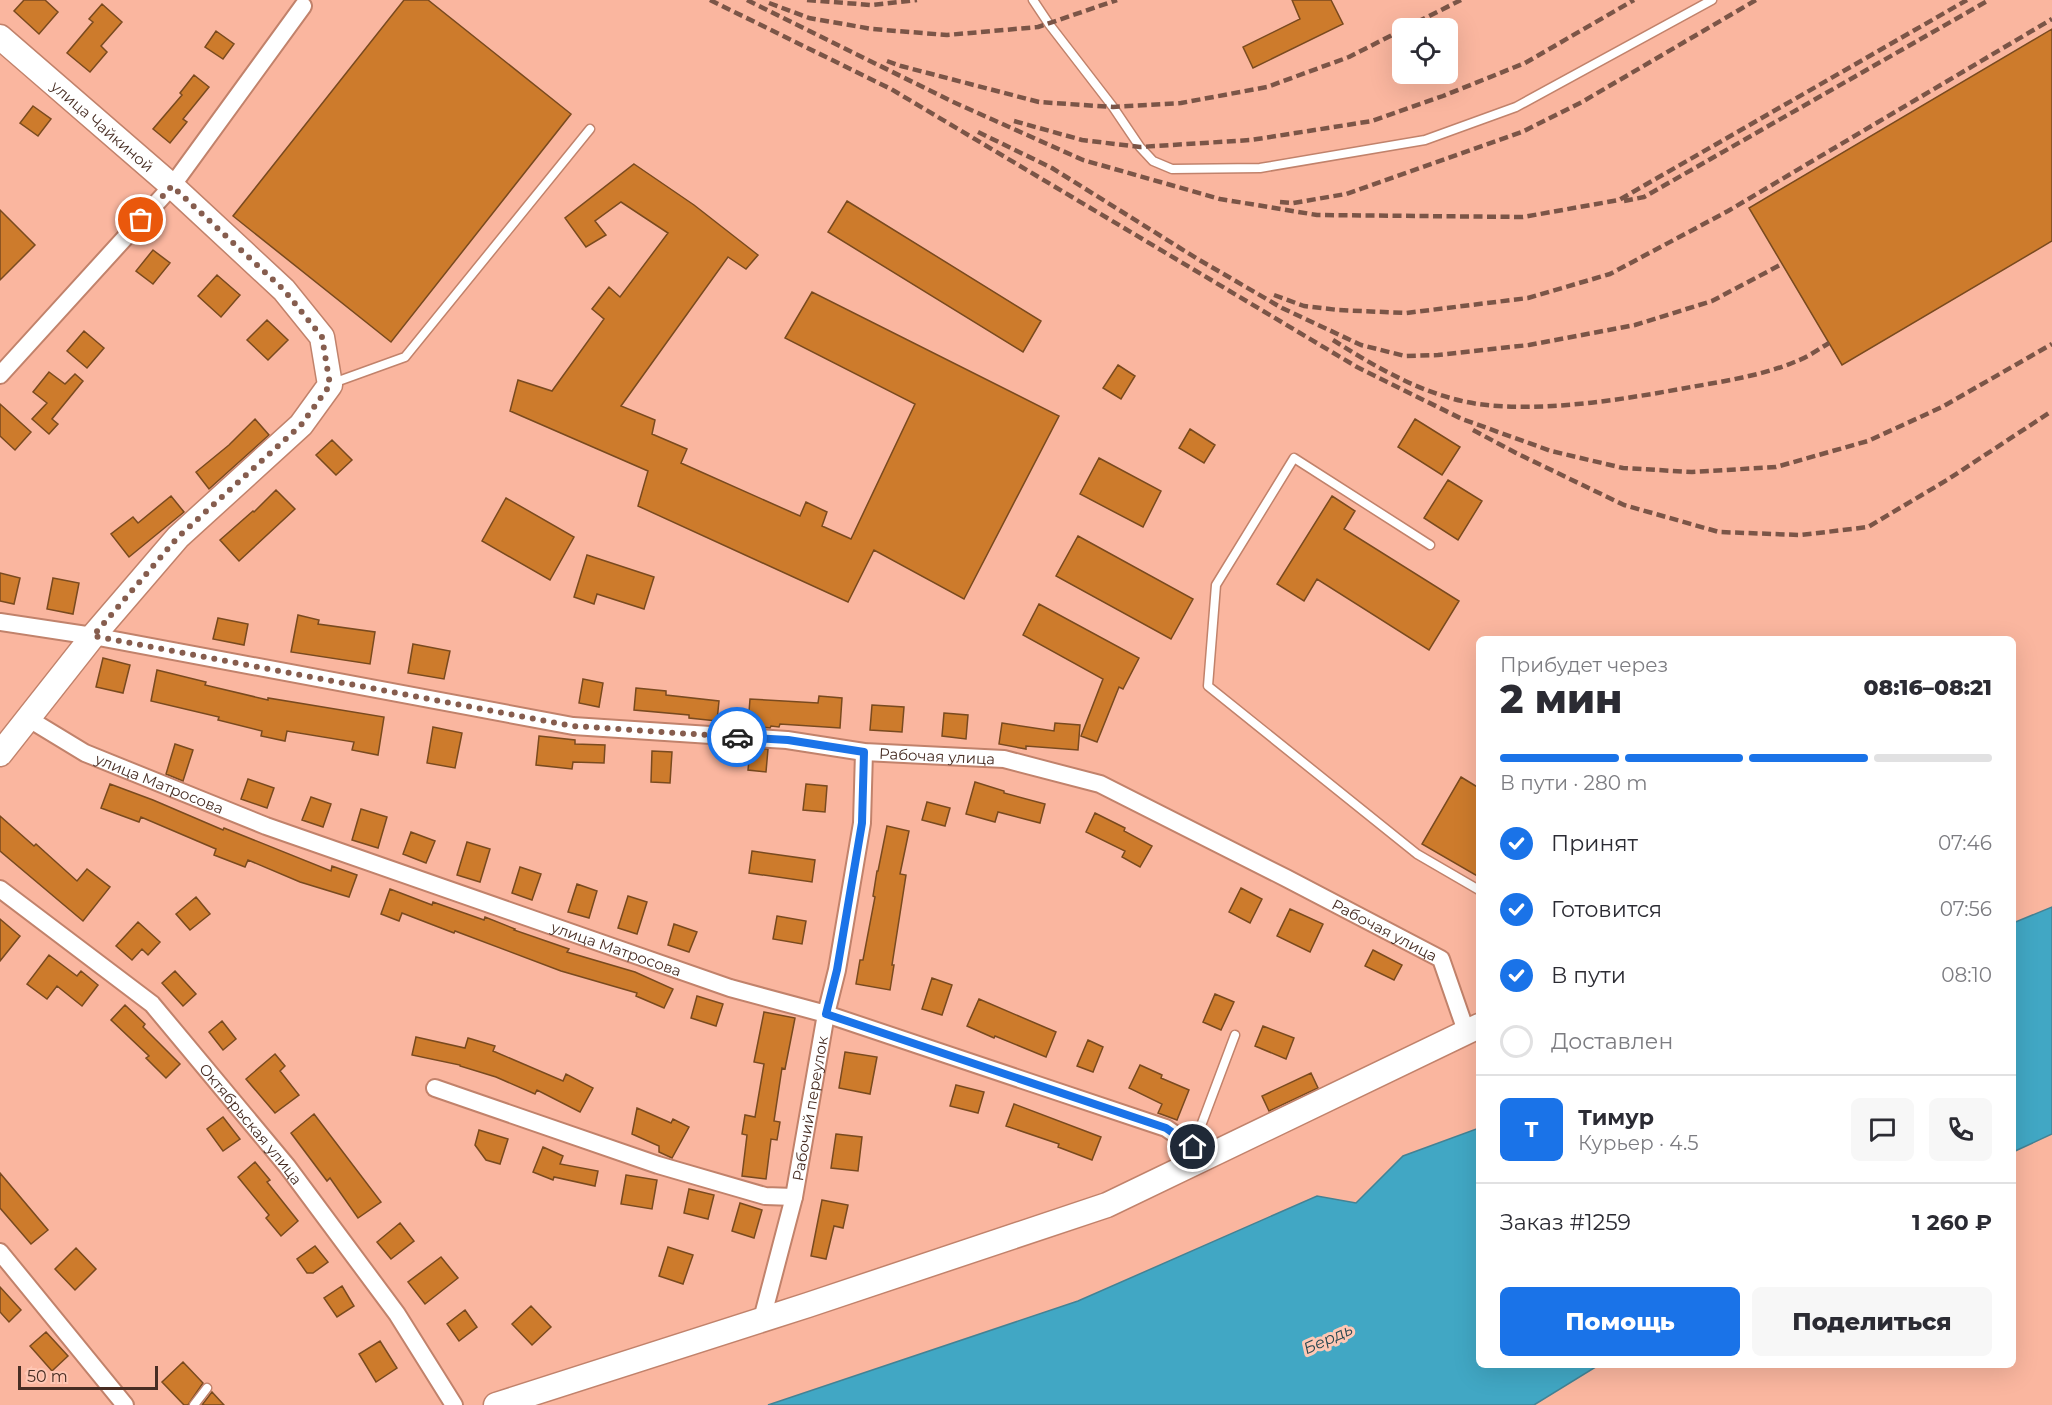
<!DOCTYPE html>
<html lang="ru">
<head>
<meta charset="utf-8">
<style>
  body { margin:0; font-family:Montserrat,sans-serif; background:#f7f7f7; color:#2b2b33; height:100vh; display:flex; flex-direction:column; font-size:22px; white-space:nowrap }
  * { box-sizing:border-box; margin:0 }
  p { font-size:20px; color:#7c7c81 }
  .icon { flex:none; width:33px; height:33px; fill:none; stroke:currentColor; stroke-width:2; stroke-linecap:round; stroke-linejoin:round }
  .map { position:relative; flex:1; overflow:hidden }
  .side { position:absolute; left:1476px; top:636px; width:540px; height:732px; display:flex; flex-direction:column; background:#fff; border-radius:9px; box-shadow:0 6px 24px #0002 }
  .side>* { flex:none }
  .buttons { position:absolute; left:1392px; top:18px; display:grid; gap:12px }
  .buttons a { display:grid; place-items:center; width:66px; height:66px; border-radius:9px; background:#fff; box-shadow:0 6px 24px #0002; font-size:30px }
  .scale { position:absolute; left:18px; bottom:15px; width:140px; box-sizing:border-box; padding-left:6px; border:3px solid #472d23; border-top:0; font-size:16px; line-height:21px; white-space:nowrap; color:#472d23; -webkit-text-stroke:4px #ffc7b4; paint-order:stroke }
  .pin { position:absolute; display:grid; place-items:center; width:51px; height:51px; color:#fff; margin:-26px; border:3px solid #fff; border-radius:50%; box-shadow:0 2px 6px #0007 }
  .courier { position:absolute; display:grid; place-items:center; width:60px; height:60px; margin:-30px; border:4px solid #1a73e8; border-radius:50%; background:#fff; color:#222; box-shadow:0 2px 8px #0007 }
  .summary em { font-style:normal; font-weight:800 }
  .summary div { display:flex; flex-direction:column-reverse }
  .summary { display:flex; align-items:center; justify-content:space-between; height:102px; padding:0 24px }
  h1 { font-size:39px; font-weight:800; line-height:45px }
  .bar { display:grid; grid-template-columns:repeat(4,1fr); gap:9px 6px; align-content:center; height:72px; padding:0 24px }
  .bar i { height:8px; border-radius:4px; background:#e1e1e2 }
  .bar .on { background:#1a73e8 }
  .bar p { grid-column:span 4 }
  .line { display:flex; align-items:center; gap:15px; padding:0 24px; border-top:2px solid #e1e1e2 }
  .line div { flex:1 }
  .round { display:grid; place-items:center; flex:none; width:63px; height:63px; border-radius:9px; background:#f7f7f7 }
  ol { padding:0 24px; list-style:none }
  li { display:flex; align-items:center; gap:18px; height:66px }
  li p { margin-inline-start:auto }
  li .icon { padding:6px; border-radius:50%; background:#1a73e8; color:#fff; stroke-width:4 }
  li:last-child { color:#7c7c81 }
  li i { width:33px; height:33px; border:3px solid #e1e1e2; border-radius:50% }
  .action { display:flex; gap:12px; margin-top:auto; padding:12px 24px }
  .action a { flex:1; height:69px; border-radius:9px; background:#1a73e8; color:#fff; font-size:24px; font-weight:800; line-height:69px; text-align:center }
  .action a+a { background:#f7f7f7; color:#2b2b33 }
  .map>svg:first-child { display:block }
</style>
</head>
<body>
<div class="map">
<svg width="2052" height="1405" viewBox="0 0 2052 1405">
  <rect width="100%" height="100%" fill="#fab69f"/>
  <path fill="#41a7c4" stroke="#438294" stroke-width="1.5" d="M2052,907V1134L2013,1152V923Z
    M1479,1128V1365H1599L1534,1405H768L1078,1301L1317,1196L1356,1203L1403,1156Z"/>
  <path fill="#cd7b2c" stroke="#794a1f" stroke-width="1.5" d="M24,0H45L58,12L39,34L14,11Z
    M404,0H428L571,114L391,342L233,216Z
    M1292,0H1331L1343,24L1253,68L1243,47L1300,19Z
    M102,4L122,22L101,46L107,52L90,72L67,53L93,22L89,19Z
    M2052,29V241L1842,365L1749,208Z
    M216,31L234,44L223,59L205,47Z
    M194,75L209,87L183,119L187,122L170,143L153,129L182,95L180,93Z
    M33,106L51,119L38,136L20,123Z
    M634,164L694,205L758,255L746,269L728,257L621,406L655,420L652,434L687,449L681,463L800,516L806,502L827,512L822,526L851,539L915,404L785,338L812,292L1059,416L964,599L874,550L848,602L638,506L648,471L510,411L518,380L552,391L604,319L592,309L609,287L620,297L668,233L621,202L595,221L606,235L586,247L565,218Z
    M847,201L1041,321L1023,352L828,232Z
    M0,210L35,245L0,280Z
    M153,250L170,263L153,284L136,271Z
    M217,275L240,295L221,317L198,296Z
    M267,320L288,340L268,360L247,340Z
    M84,331L104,348L87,368L67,351Z
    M1118,365L1135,376L1121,399L1103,388Z
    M49,372L65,384L75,374L83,381L52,419L58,424L49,434L32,419L47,403L33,392Z
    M0,404L31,432L15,450L0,436Z
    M255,419L269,435L209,489L196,472L229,445Z
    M1415,419L1460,447L1442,475L1398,447Z
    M1190,429L1215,445L1204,463L1179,448Z
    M332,440L352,460L336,475L316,455Z
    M1099,458L1161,491L1143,527L1080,494Z
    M1448,480L1482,501L1458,540L1424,518Z
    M276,490L295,509L239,561L220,540L253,511L254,512Z
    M171,496L184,512L129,557L111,534L133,517L138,523Z
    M1332,496L1355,511L1344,529L1459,601L1429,650L1317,579L1304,601L1277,584Z
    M506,498L574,537L550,580L482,541Z
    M1078,536L1193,599L1171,639L1056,576Z
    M587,555L654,577L644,609L597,594L594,604L574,597Z
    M0,573L20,578L14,604L0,601Z
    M53,578L79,583L73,614L47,609Z
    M1039,604L1139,658L1123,689L1119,687L1097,742L1081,736L1103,679L1023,635Z
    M298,615L319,620L318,624L375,632L370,664L291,652Z
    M218,618L248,624L244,645L213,639Z
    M413,644L450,651L444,679L408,673Z
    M103,658L130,665L123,693L96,687Z
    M157,670L206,682L205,685L268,700V698L384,717L378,755L352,750L354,742L287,731L285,741L261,736L262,731L218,720L219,717L151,701Z
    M583,679L603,683L599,707L579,703Z
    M636,688L666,691V695L719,701L717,721L689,718V715L634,710Z
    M819,696L842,698L840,728L780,724L779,727L771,726L770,728L748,725L750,699L818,703Z
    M872,705L904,707L902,732L870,730Z
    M944,713L968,715L966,739L942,736Z
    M1002,723L1054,731L1055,723L1080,725L1078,750L1026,746V749L999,744Z
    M433,727L462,733L455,768L427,763Z
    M539,736L575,740V744L605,745L604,763L573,762L572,769L536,765Z
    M175,744L193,750L183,781L166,774Z
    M750,748L768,749L766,772L748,770Z
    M652,751L672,752L670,783L651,782Z
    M1461,777L1479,788V877L1422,844Z
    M248,779L274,788L267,808L241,799Z
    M975,782L1004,791V793L1045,804L1040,823L998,812L995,822L966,814Z
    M110,784L153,800L223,830L224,828L331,871L332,866L357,875L349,897L300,882L248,860L245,867L214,855L216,849L141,817L139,822L101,808Z
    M806,784L827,786L825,812L803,810Z
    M311,797L331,804L323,827L302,820Z
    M927,802L950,808L945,826L922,820Z
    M361,809L387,817L378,848L352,840Z
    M1095,813L1125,828L1124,831L1152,846L1140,867L1122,857L1125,851L1086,832Z
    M0,816L34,846L36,844L77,881L87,869L110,887L83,921L0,851Z
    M887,826L909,831L900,874L906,875L892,965H894L890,990L856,984L860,960H863L875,897L873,896L877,871H878Z
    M411,832L435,841L426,863L403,854Z
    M467,842L490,849L480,882L457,875Z
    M752,851L815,860L812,882L749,873Z
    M520,867L541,874L532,900L512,893Z
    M577,884L597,891L589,918L568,912Z
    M1241,888L1262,899L1250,923L1229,912Z
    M390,889L432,905L433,902L484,920L485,917L515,929L514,930L569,949L567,952L635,972L673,989L664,1008L636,996L637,993L561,971L455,931L454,933L402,913L399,921L381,914Z
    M628,896L647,902L637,934L618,928Z
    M196,897L210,914L190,930L176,914Z
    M1290,909L1323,924L1310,952L1277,936Z
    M777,916L806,921L802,944L773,939Z
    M0,919L20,936L0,961Z
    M138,922L160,942L148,955L142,949L132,960L116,946Z
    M674,924L697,932L689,952L668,945Z
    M1373,950L1402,965L1394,980L1365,966Z
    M49,955L77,976L81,971L98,985L82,1006L57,986L47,999L27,984Z
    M175,971L196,994L183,1006L162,983Z
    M932,978L952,985L942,1015L922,1009Z
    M1215,994L1234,1002L1221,1030L1203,1022Z
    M697,996L723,1004L716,1026L691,1018Z
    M979,999L1056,1032L1046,1057L995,1036L994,1038L967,1026Z
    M125,1005L145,1024L143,1027L180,1064L166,1078L146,1058L149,1056L111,1020Z
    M764,1012L795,1018L785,1069L782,1068L774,1121L780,1122L777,1140L771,1139L766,1179L742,1176L747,1135L742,1134L745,1115L755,1117L764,1064L754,1062Z
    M222,1021L236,1039L223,1050L209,1032Z
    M1263,1026L1294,1038L1286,1059L1255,1046Z
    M416,1037L465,1048L468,1038L495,1046L493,1051L563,1081L566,1074L593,1088L580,1112L537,1090L535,1094L496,1077L460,1066V1065L412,1055Z
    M1088,1040L1103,1047L1093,1072L1077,1066Z
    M845,1052L877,1057L870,1094L839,1088Z
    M275,1054L285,1066L280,1071L299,1095L275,1113L246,1079Z
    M1140,1065L1162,1075L1161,1078L1189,1090L1177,1120L1158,1113L1162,1104L1129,1088Z
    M1311,1073L1318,1088L1269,1111L1262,1096Z
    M956,1085L984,1092L978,1113L950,1106Z
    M1014,1104L1101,1137L1092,1160L1058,1147L1059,1144L1006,1126Z
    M637,1108L671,1123L673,1119L689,1127L672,1158L659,1152V1146L632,1134Z
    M314,1114L381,1202L358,1218L330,1178L327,1181L291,1133Z
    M223,1117L240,1139L223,1151L207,1129Z
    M479,1130L508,1139L500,1164L486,1160L475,1145Z
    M836,1134L862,1137L858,1171L831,1168Z
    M543,1147L563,1156L560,1164L598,1171L595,1186L554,1177L553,1180L533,1172Z
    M255,1162L270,1180L267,1182L298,1221L281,1236L266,1218L269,1215L238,1177Z
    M0,1173L48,1230L31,1244L0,1208Z
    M626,1175L657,1180L652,1209L621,1204Z
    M689,1189L714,1195L708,1219L684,1213Z
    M822,1200L848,1205L843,1228L834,1226L826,1259L811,1256Z
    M740,1203L762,1210L754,1238L732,1231Z
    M400,1223L414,1241L391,1259L377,1242Z
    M315,1246L328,1262L313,1273H307L297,1259Z
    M668,1247L693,1255L683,1284L659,1276Z
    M76,1248L96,1269L75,1290L55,1269Z
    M441,1257L458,1278L425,1304L408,1282Z
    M342,1286L354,1306L337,1317L324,1298Z
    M0,1287L21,1310L9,1322L0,1312Z
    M531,1306L551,1327L532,1345L512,1324Z
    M465,1310L477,1327L459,1341L447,1324Z
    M46,1332L68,1356L52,1371L30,1346Z
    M380,1341L397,1368L376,1382L359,1354Z
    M183,1362L203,1383L188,1405H184L162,1382Z
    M212,1392L224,1405H202Z"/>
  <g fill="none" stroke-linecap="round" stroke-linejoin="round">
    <defs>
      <path id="lane" d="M1033,0L1049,24L1113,107L1140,147L1153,161L1172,169L1260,168L1425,140L1516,107L1712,0
        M333,383L405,357L590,129
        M1430,545L1294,458L1216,585L1208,686L1417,854L1479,890
        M1193,1147L1235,1035
        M194,1405L207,1388"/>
      <g id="street">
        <path d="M0,375L172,186L303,6"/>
        <path id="s1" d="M0,622L93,636L573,726L787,740L864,752L1004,759L1100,784L1286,878L1441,959L1466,1031"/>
        <path id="s2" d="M29,719L85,753L266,826L730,988L826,1014L1166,1128L1208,1157"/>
        <path id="s3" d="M0,889L152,1004L287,1166L397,1314L454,1405"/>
        <path d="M435,1088L658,1165L765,1196L794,1197"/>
        <path d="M0,1252L125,1405"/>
        <path id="s4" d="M762,1319L794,1197L826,1014L837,970L862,823L864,752"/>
      </g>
      <g id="secondary">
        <path id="s5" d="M0,37L172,186L284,290L322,337L330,385L301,425L178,537L93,636L0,754"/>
        <path d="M496,1405L808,1305L1107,1205L1479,1026"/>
      </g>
    </defs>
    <use href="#lane" stroke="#c1826b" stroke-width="11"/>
    <use href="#street" stroke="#c1826b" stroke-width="20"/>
    <use href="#secondary" stroke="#c1826b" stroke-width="27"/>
    <use href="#lane" stroke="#fff" stroke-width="8"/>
    <use href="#street" stroke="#fff" stroke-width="16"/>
    <use href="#secondary" stroke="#fff" stroke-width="24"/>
    <path stroke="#7b5547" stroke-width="4.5" stroke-dasharray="9 4.5" stroke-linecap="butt" d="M710,0L891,89L1357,367L1462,419L1551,451L1623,468L1692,472L1776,467L1868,441L1942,407L2052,344
      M747,0L951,101L1083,160L1220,199L1317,215L1523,217L1619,200L1967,0
      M807,0L871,5L917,0
      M769,3L809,18L872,29L947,35L1038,27L1117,0
      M1405,28L1461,0
      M887,61L901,66L1039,102L1113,107L1181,103L1267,87L1349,57L1402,30
      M1014,121L1082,140L1140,147L1251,140L1372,121L1443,96L1525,63L1634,0
      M978,132L1052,168L1196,258L1282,308L1361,345L1405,356L1438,355L1529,345L1635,325L1712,301L1782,264
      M1624,201L1644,197L1989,0
      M1280,202L1293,203L1346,194L1522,132L1582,102L1756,0
      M1274,295L1304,306L1338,310L1406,313L1528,298L1610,274L1728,211L2052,19
      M1333,340C1377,368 1425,396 1478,404C1543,413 1626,399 1691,387C1726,381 1764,375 1797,361C1808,357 1819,349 1829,343
      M1473,430L1516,453L1624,505L1719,532L1801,535L1868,527L1947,480L2052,411"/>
  </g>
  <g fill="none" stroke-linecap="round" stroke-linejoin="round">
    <path stroke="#865d4e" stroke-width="6" stroke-dasharray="0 10.8" d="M141,220L172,186L284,290L322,337L330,385L301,425L178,537L93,636L573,726L737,737"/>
    <path stroke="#1a73e8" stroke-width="8" d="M737,737L788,740L864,752L862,823L837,970L826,1014L1166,1128L1193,1147"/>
  </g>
  <g text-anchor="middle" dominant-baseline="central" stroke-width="6" stroke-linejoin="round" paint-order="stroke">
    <g font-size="15" fill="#472d23" stroke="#ffc7b4">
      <text stroke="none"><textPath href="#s5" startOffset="136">улица Чайкиной</textPath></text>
      <text stroke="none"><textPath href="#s1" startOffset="948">Рабочая улица</textPath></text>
      <text stroke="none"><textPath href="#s2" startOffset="146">улица Матросова</textPath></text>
      <text stroke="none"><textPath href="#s1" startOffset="1434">Рабочая улица</textPath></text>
      <text stroke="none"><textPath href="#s2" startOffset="632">улица Матросова</textPath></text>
      <text stroke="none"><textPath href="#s4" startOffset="216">Рабочий переулок</textPath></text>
      <text stroke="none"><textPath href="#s3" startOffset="346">Октябрьская улица</textPath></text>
    </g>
    <g font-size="16" font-style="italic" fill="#284750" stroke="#ffc7b4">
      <text transform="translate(1328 1339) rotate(-24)">Бердь</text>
    </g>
  </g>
</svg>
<div class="buttons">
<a><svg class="icon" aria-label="locate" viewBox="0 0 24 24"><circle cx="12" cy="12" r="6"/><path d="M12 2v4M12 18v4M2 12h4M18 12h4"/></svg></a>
</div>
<div class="scale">50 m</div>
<div class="pin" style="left:141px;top:220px;background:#ea580c"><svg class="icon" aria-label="bag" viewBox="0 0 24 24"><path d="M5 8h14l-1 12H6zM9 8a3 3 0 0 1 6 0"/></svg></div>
<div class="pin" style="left:1193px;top:1147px;background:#1f2937"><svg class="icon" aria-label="home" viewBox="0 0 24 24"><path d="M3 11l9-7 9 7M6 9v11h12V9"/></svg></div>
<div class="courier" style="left:737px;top:737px"><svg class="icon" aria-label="car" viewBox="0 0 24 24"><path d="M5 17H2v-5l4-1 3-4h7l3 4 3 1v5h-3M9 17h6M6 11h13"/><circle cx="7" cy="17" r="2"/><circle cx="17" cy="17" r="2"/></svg></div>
<section class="side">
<div class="summary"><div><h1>2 мин</h1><p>Прибудет через</p></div><em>08:16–08:21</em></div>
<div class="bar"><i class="on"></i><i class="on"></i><i class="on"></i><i></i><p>В пути · 280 m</p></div>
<ol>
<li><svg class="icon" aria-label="check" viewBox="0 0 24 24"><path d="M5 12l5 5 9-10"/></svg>Принят<p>07:46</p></li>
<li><svg class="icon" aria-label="check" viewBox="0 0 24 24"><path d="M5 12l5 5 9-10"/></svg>Готовится<p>07:56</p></li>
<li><svg class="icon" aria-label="check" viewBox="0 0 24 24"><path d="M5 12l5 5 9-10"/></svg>В пути<p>08:10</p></li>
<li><i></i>Доставлен</li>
</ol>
<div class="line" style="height:108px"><b class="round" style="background:#1a73e8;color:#fff">Т</b><div><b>Тимур</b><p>Курьер · 4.5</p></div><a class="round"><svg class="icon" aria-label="chat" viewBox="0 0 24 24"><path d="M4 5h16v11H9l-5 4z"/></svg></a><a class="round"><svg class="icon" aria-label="phone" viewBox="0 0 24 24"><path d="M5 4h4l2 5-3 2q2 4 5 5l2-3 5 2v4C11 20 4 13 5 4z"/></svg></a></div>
<div class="line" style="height:78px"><div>Заказ #1259</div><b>1 260 ₽</b></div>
<div class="action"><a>Помощь</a><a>Поделиться</a></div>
</section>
</div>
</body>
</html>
